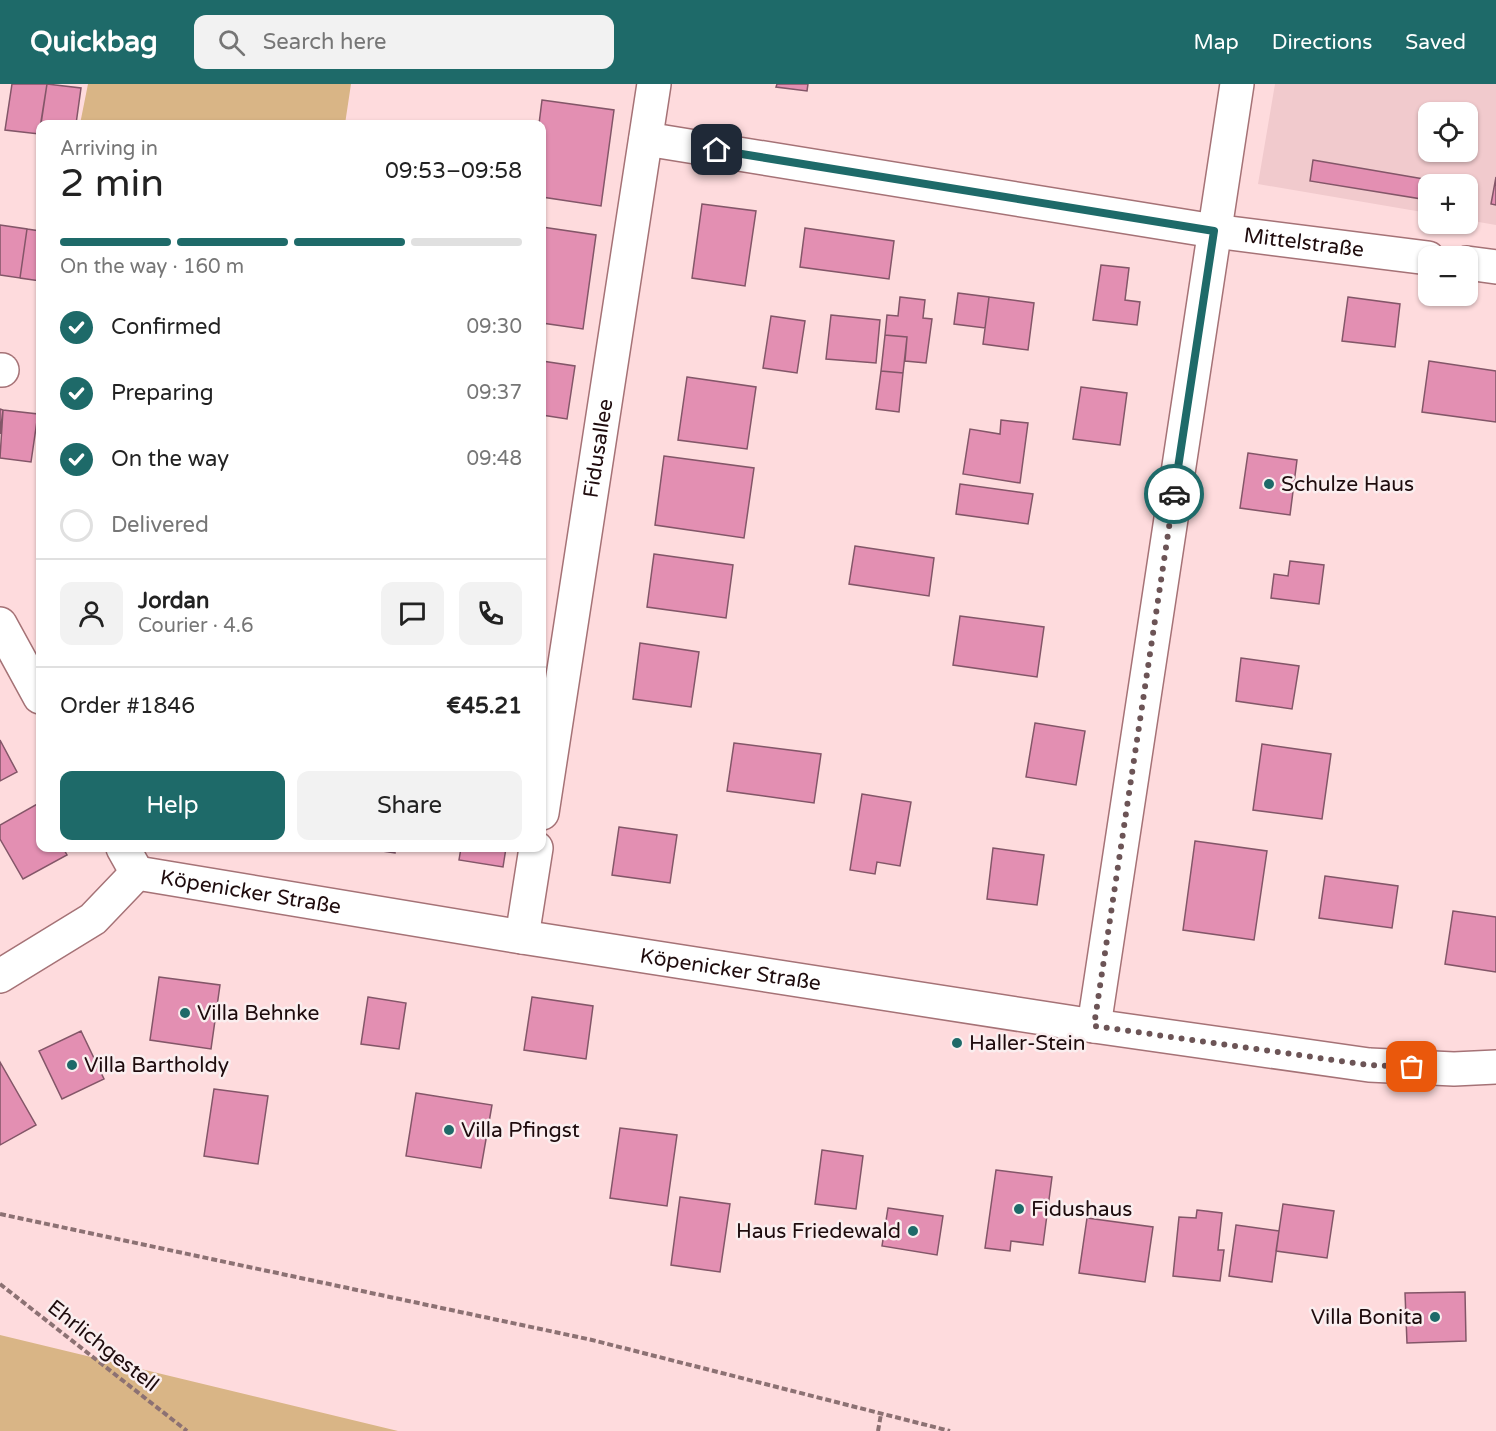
<!DOCTYPE html>
<html lang="en">
<head>
<meta charset="utf-8">
<style>
  body { margin:0; font-family:"Varela Round",sans-serif; background:#f2f2f2; color:#222; height:100vh; display:flex; flex-direction:column; font-size:22px; white-space:nowrap }
  * { box-sizing:border-box; margin:0 }
  p { font-size:20px; color:#767676 }
  .icon { flex:none; width:33px; height:33px; fill:none; stroke:currentColor; stroke-width:2; stroke-linecap:round; stroke-linejoin:round }
  .map { position:relative; flex:1; overflow:hidden }
  .details { position:absolute; left:36px; top:36px; width:510px; height:732px; display:flex; flex-direction:column; background:#fff; border-radius:12px; box-shadow:0 2px 4px #0004 }
  .details>* { flex:none }
  .fabs { position:absolute; left:1418px; top:18px; display:grid; gap:12px }
  .fabs a { display:grid; place-items:center; width:60px; height:60px; border-radius:12px; background:#fff; box-shadow:0 2px 4px #0004; font-size:30px }
  .pin { position:absolute; display:grid; place-items:center; width:51px; height:51px; color:#fff; margin:-26px; border-radius:12px; box-shadow:0 3px 9px #0006 }
  .courier { position:absolute; display:grid; place-items:center; width:60px; height:60px; margin:-30px; border:4px solid #1e6a69; border-radius:50%; background:#fff; color:#222; box-shadow:0 2px 8px #0007 }
  .summary em { font-style:normal; font-weight:600 }
  .summary div { display:flex; flex-direction:column-reverse }
  .summary { display:flex; align-items:center; justify-content:space-between; height:102px; padding:0 24px }
  h1 { font-size:39px; font-weight:600; line-height:45px }
  .bar { display:grid; grid-template-columns:repeat(4,1fr); gap:9px 6px; align-content:center; height:72px; padding:0 24px }
  .bar i { height:8px; border-radius:4px; background:#e0e0e0 }
  .bar .on { background:#1e6a69 }
  .bar p { grid-column:span 4 }
  .line { display:flex; align-items:center; gap:15px; padding:0 24px; border-top:2px solid #e0e0e0 }
  .line div { flex:1 }
  .round { display:grid; place-items:center; flex:none; width:63px; height:63px; border-radius:12px; background:#f2f2f2 }
  ol { padding:0 24px; list-style:none }
  li { display:flex; align-items:center; gap:18px; height:66px }
  li p { margin-inline-start:auto }
  li .icon { padding:6px; border-radius:50%; background:#1e6a69; color:#fff; stroke-width:4 }
  li:last-child { color:#767676 }
  li i { width:33px; height:33px; border:3px solid #e0e0e0; border-radius:50% }
  .action { display:flex; gap:12px; margin-top:auto; padding:12px 24px }
  .action a { flex:1; height:69px; border-radius:12px; background:#1e6a69; color:#fff; font-size:24px; font-weight:600; line-height:69px; text-align:center }
  .action a+a { background:#f2f2f2; color:#222 }
  header { display:flex; align-items:center; gap:36px; box-sizing:border-box; height:84px; padding:0 30px; background:#1e6a69; color:#fff }
  header strong { font-size:28px }
  nav { display:flex; gap:33px; margin-inline-start:auto; font-size:21px }
  .search { width:420px; height:54px; background:#f2f2f2; display:flex; align-items:center; gap:15px; box-sizing:border-box; padding:0 21px; border-radius:12px; color:#767676; font-size:22px }
  .map>svg:first-child { display:block }
</style>
</head>
<body>
<header>
<strong>Quickbag</strong>
<div class="search"><svg class="icon" aria-label="search" viewBox="0 0 24 24"><circle cx="10" cy="10" r="6"/><path d="M15 15l6 6"/></svg>Search here</div>
<nav><a>Map</a><a>Directions</a><a>Saved</a></nav>
</header>
<div class="map">
<svg width="1496" height="1347" viewBox="0 0 1496 1347">
  <rect width="100%" height="100%" fill="#fedbdd"/>
  <path fill="#f1cacd" fill-rule="evenodd" d="M1275,0H1496V141L1467,136V100H1428V129L1258,100ZM1428,28H1467V68H1428Z"/>
  <path fill="#d9b586" d="M88,0H351L345,40H80Z
    M0,1251L398,1347H0Z"/>
  <path fill="#e38fb2" stroke="#835668" stroke-width="1.5" d="M12,0H47L39,50L5,46Z
    M47,0L81,4L76,40H41Z
    M777,0H808L807,7L776,3Z
    M542,16L614,26L601,122L542,113V40H539Z
    M1313,76L1453,100H1428V116L1310,97Z
    M1496,93V121L1491,120Z
    M702,120L756,127L745,202L692,194Z
    M0,141L27,145L20,194L0,191Z
    M542,143L596,151L583,245L542,239Z
    M805,144L894,157L889,195L800,183Z
    M27,145L40,147V197L20,194Z
    M1101,181L1129,184L1125,216L1140,218L1137,241L1093,236Z
    M958,209L989,213L985,244L954,240Z
    M900,213L925,216L923,234L932,235L926,279L905,277L907,253L885,251L887,231L898,232Z
    M989,213L1034,219L1028,266L983,260Z
    M1348,213L1400,220L1395,263L1342,257Z
    M831,231L880,236L876,279L826,275Z
    M771,232L805,237L797,289L763,284Z
    M885,251L907,253L903,289L881,287Z
    M542,277L575,282L567,335L542,331Z
    M1429,277L1496,287V338L1422,328Z
    M881,287L903,289L899,328L876,325Z
    M687,293L756,303L747,365L678,356Z
    M1081,303L1127,309L1120,361L1073,355Z
    M0,325L3,326L0,350Z
    M3,326L38,330L31,378L0,374Z
    M1001,336L1028,339L1020,399L963,390L970,345L1000,350Z
    M1248,369L1297,376L1290,431L1240,424Z
    M664,372L754,384L744,454L655,441Z
    M960,400L1033,410L1028,440L956,430Z
    M855,462L934,474L929,512L849,500Z
    M654,470L733,481L726,534L647,523Z
    M1290,477L1324,481L1319,520L1271,514L1274,490L1288,492Z
    M960,532L1044,543L1037,593L953,581Z
    M640,559L699,568L691,623L633,615Z
    M1241,574L1299,582L1292,625L1236,617Z
    M1035,639L1085,647L1076,701L1026,693Z
    M0,656L17,688L0,697Z
    M734,659L821,670L814,719L727,707Z
    M1262,660L1331,670L1322,735L1253,726Z
    M862,710L911,718L900,782L877,778L875,790L850,786Z
    M39,719L40,764H63L67,771L23,795L0,755V741Z
    M619,743L677,751L670,799L612,791Z
    M1195,757L1267,767L1254,856L1183,846Z
    M361,764H395V769Z
    M461,764H506L503,783L459,776Z
    M993,764L1044,771L1037,821L987,815Z
    M1325,792L1398,802L1392,844L1319,834Z
    M1453,827L1496,833V888L1445,880Z
    M159,893L220,901L211,965L150,956Z
    M368,913L406,919L399,965L361,960Z
    M532,913L593,922L586,975L524,966Z
    M81,947L104,995L62,1015L39,967Z
    M0,978L36,1041L0,1061Z
    M214,1005L268,1012L258,1080L204,1072Z
    M416,1009L492,1021L481,1084L406,1072Z
    M620,1044L677,1051L667,1122L610,1114Z
    M822,1066L863,1072L856,1125L815,1120Z
    M996,1086L1052,1093L1043,1161L1011,1157L1010,1167L985,1164Z
    M680,1113L730,1120L720,1188L671,1181Z
    M1283,1120L1334,1127L1327,1174L1276,1167Z
    M888,1124L943,1132L937,1171L882,1162Z
    M1197,1126L1222,1129L1218,1166H1224L1220,1197L1173,1192L1179,1133L1196,1134Z
    M1087,1134L1153,1143L1145,1198L1079,1189Z
    M1236,1141L1279,1147L1272,1198L1229,1192Z
    M1465,1208L1466,1257L1407,1259L1405,1209Z"/>
  <g fill="none" stroke-linecap="round" stroke-linejoin="round">
    <defs>
      <g id="minor">
        <path id="s1" d="M646,55L1214,147L1428,174"/>
        <path d="M1467,179L1496,183"/>
        <path d="M0,286H2"/>
        <path d="M0,540L40,613"/>
        <path id="s2" d="M542,729L654,0"/>
        <path d="M123,764L137,789"/>
        <path d="M522,853L536,764"/>
        <path id="s3" d="M0,892L93,835L137,789L522,853L1094,942L1369,981L1454,985L1496,983"/>
        <path d="M1094,942L1237,0"/>
      </g>
    </defs>
    <use href="#minor" stroke="#a57276" stroke-width="36"/>
    <path stroke="#8c7173" stroke-width="4" stroke-dasharray="6 3" stroke-linecap="butt" d="M0,1130L592,1256L950,1347
      M0,1200L187,1347
      M878,1347L881,1330"/>
    <use href="#minor" stroke="#fff" stroke-width="33"/>
  </g>
  <g fill="none" stroke-linecap="round" stroke-linejoin="round">
    <path stroke="#6c5456" stroke-width="6" stroke-dasharray="0 10.8" d="M1174,410L1094,942L1369,981L1412,983"/>
    <path stroke="#1e6a69" stroke-width="8" d="M717,66L1214,147L1174,410"/>
  </g>
  <g fill="#1e6a69" stroke="#faeeef" stroke-width="2">
    <circle cx="1269" cy="400" r="6"/>
    <circle cx="185" cy="929" r="6"/>
    <circle cx="957" cy="959" r="6"/>
    <circle cx="72" cy="981" r="6"/>
    <circle cx="449" cy="1046" r="6"/>
    <circle cx="1019" cy="1125" r="6"/>
    <circle cx="913" cy="1147" r="6"/>
    <circle cx="1435" cy="1233" r="6"/>
  </g>
  <g text-anchor="middle" dominant-baseline="central" stroke-width="5" stroke-linejoin="round" paint-order="stroke">
    <g font-size="21" fill="#1e0b0d" stroke="#faeeef">
      <text stroke="none"><textPath href="#s1" startOffset="666">Mittelstraße</textPath></text>
      <text stroke="none"><textPath href="#s2" startOffset="369">Fidusallee</textPath></text>
      <text stroke="none"><textPath href="#s3" startOffset="288">Köpenicker Straße</textPath></text>
      <text stroke="none"><textPath href="#s3" startOffset="774">Köpenicker Straße</textPath></text>
      <text transform="translate(103 1262) rotate(38)">Ehrlichgestell</text>
    </g>
    <g font-size="21" fill="#1e0b0d" stroke="#faeeef" text-anchor="start">
      <text x="1281" y="400">Schulze Haus</text>
      <text x="197" y="929">Villa Behnke</text>
      <text x="969" y="959">Haller-Stein</text>
      <text x="84" y="981">Villa Bartholdy</text>
      <text x="461" y="1046">Villa Pfingst</text>
      <text x="1031" y="1125">Fidushaus</text>
      <text x="901" y="1147" text-anchor="end">Haus Friedewald</text>
      <text x="1423" y="1233" text-anchor="end">Villa Bonita</text>
    </g>
  </g>
</svg>
<div class="fabs">
<a><svg class="icon" aria-label="locate" viewBox="0 0 24 24"><circle cx="12" cy="12" r="6"/><path d="M12 2v4M12 18v4M2 12h4M18 12h4"/></svg></a>
<a>+</a>
<a>−</a>
</div>
<div class="pin" style="left:1412px;top:983px;background:#ea580c"><svg class="icon" aria-label="bag" viewBox="0 0 24 24"><path d="M5 8h14l-1 12H6zM9 8a3 3 0 0 1 6 0"/></svg></div>
<div class="pin" style="left:717px;top:66px;background:#1f2937"><svg class="icon" aria-label="home" viewBox="0 0 24 24"><path d="M3 11l9-7 9 7M6 9v11h12V9"/></svg></div>
<div class="courier" style="left:1174px;top:410px"><svg class="icon" aria-label="car" viewBox="0 0 24 24"><path d="M5 17H2v-5l4-1 3-4h7l3 4 3 1v5h-3M9 17h6M6 11h13"/><circle cx="7" cy="17" r="2"/><circle cx="17" cy="17" r="2"/></svg></div>
<section class="details">
<div class="summary"><div><h1>2 min</h1><p>Arriving in</p></div><em>09:53–09:58</em></div>
<div class="bar"><i class="on"></i><i class="on"></i><i class="on"></i><i></i><p>On the way · 160 m</p></div>
<ol>
<li><svg class="icon" aria-label="check" viewBox="0 0 24 24"><path d="M5 12l5 5 9-10"/></svg>Confirmed<p>09:30</p></li>
<li><svg class="icon" aria-label="check" viewBox="0 0 24 24"><path d="M5 12l5 5 9-10"/></svg>Preparing<p>09:37</p></li>
<li><svg class="icon" aria-label="check" viewBox="0 0 24 24"><path d="M5 12l5 5 9-10"/></svg>On the way<p>09:48</p></li>
<li><i></i>Delivered</li>
</ol>
<div class="line" style="height:108px"><a class="round"><svg class="icon" aria-label="person" viewBox="0 0 24 24"><circle cx="12" cy="8" r="4"/><path d="M4 21q1-7 8-7t8 7"/></svg></a><div><b>Jordan</b><p>Courier · 4.6</p></div><a class="round"><svg class="icon" aria-label="chat" viewBox="0 0 24 24"><path d="M4 5h16v11H9l-5 4z"/></svg></a><a class="round"><svg class="icon" aria-label="phone" viewBox="0 0 24 24"><path d="M5 4h4l2 5-3 2q2 4 5 5l2-3 5 2v4C11 20 4 13 5 4z"/></svg></a></div>
<div class="line" style="height:78px"><div>Order #1846</div><b>€45.21</b></div>
<div class="action"><a>Help</a><a>Share</a></div>
</section>
</div>
</body>
</html>
